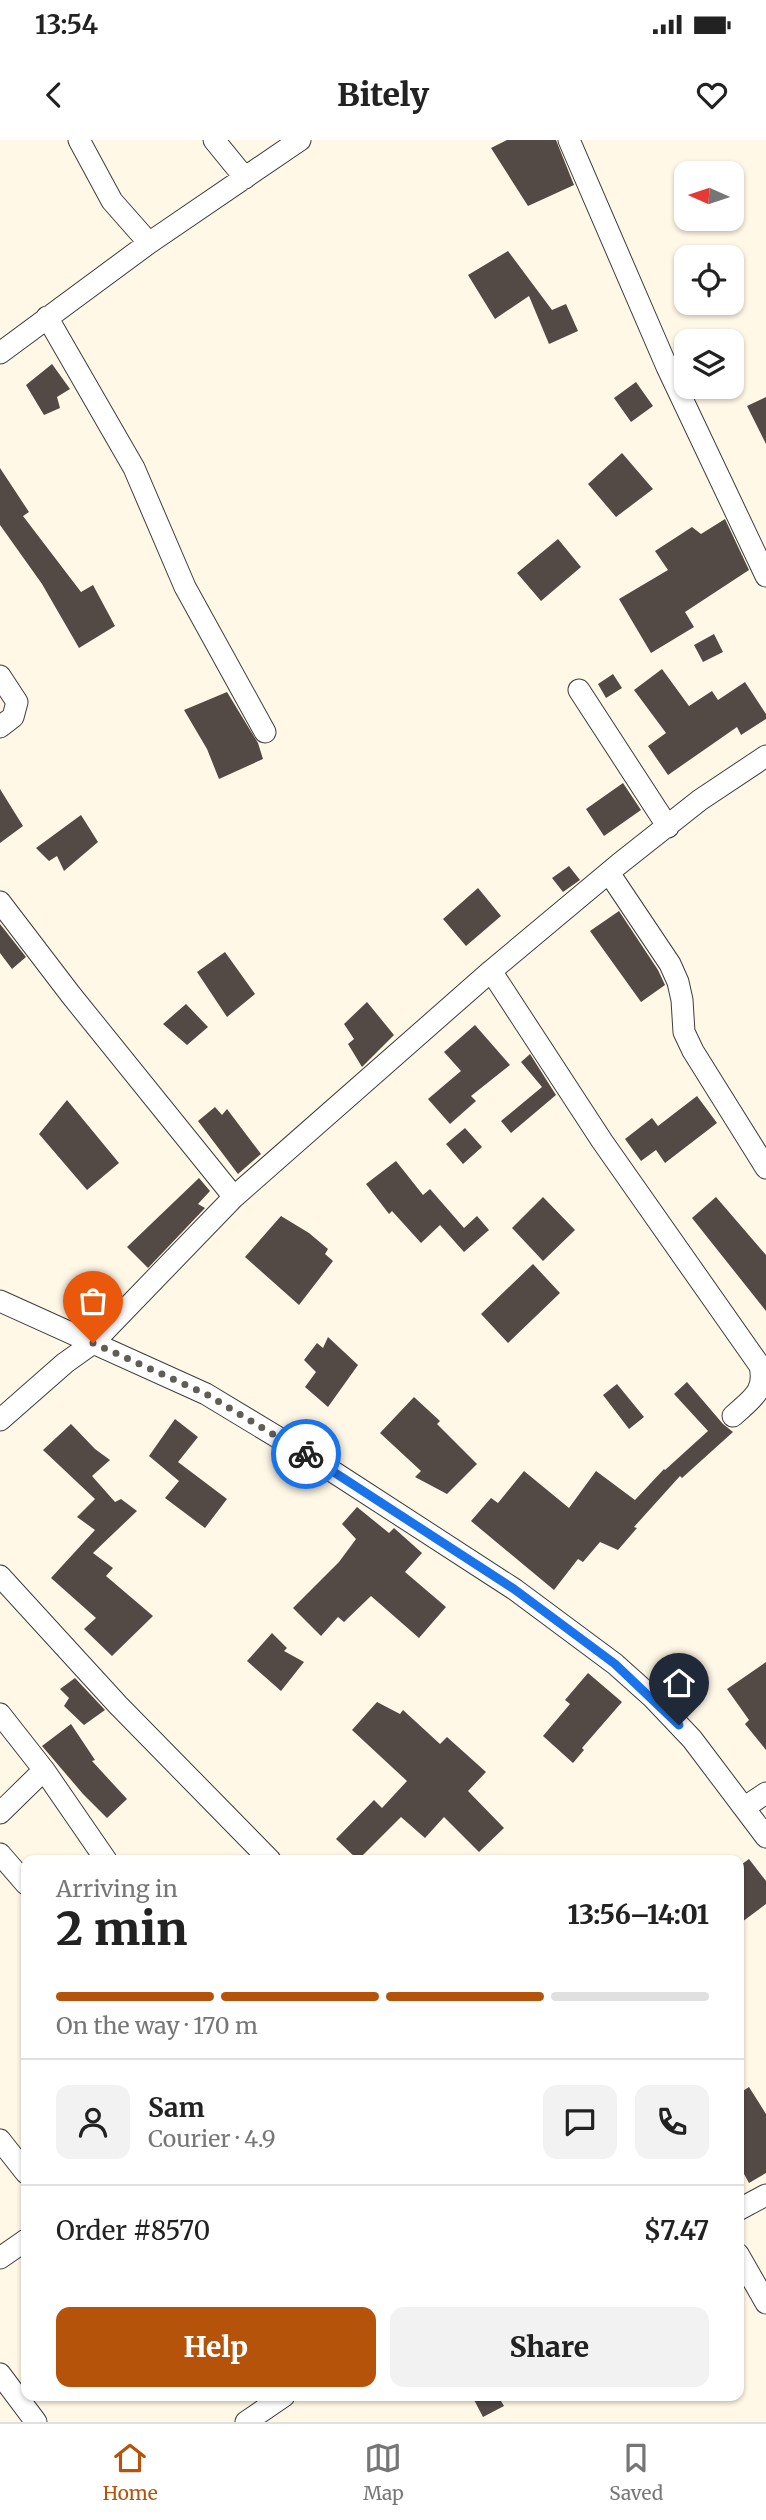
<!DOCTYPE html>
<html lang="en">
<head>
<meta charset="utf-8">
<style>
  body { margin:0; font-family:Merriweather,serif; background:#f2f2f2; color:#222; height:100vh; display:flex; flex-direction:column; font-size:26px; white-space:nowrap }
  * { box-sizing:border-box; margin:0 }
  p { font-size:23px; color:#767676 }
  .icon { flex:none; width:38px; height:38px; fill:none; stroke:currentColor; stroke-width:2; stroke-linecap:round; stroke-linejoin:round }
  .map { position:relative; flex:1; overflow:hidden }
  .drawer { position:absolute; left:21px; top:1715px; width:723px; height:546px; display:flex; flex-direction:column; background:#fff; border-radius:14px; box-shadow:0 2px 5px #0004 }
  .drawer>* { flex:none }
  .needle { width:46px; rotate:273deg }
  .fabs { position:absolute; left:674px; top:21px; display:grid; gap:14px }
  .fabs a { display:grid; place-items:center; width:70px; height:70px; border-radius:14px; background:#fff; box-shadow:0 2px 5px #0004; font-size:35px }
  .pin { position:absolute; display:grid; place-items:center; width:60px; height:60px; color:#fff; margin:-72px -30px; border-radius:50% 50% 50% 0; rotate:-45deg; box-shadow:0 0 7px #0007 }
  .pin .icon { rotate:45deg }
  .courier { position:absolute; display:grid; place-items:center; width:70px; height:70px; margin:-35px; border:5px solid #1a73e8; border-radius:50%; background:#fff; color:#222; box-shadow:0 2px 9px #0007 }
  .head em { font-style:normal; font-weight:800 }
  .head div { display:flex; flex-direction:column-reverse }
  .head { display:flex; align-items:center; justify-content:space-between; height:119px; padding:0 35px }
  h1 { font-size:46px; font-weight:800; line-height:52px }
  .bar { display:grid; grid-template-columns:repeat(4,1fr); gap:10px 7px; align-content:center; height:84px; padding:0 35px }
  .bar i { height:9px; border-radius:5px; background:#e0e0e0 }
  .bar .selected { background:#b45309 }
  .bar p { grid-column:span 4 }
  .line { display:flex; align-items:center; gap:18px; padding:0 35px; border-top:2px solid #e0e0e0 }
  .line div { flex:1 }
  .round { display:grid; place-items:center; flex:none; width:74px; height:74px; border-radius:14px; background:#f2f2f2 }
  .primary-button { display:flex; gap:14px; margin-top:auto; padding:14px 35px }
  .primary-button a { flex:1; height:80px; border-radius:14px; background:#b45309; color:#fff; font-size:28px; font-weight:800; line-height:80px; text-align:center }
  .primary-button a+a { background:#f2f2f2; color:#222 }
  .status { display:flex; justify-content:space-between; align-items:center; height:49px; padding:0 35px; background:#fff; direction:ltr }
  .status svg { height:19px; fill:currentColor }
  header { display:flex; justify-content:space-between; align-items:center; height:91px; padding:0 35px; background:#fff; font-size:32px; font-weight:800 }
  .dock { display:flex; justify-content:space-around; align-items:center; height:98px; border-top:2px solid #e0e0e0; background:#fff; font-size:19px; color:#767676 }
  .dock a { display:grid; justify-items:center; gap:4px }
  .dock .selected { color:#b45309 }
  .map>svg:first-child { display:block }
</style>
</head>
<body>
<div class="status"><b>13:54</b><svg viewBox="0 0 49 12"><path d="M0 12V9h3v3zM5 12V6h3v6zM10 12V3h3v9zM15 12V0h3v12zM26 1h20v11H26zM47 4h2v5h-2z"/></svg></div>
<header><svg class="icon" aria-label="back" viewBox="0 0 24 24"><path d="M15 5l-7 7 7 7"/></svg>Bitely<svg class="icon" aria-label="heart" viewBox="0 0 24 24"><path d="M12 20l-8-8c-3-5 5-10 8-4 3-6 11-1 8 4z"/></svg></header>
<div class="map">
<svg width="766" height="2282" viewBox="0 0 766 2282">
  <rect width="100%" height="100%" fill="#fff8e7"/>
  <path fill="#534a46" d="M507,0H556L574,45L528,66L491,8Z
    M508,111L552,170L566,164L578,191L549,204L529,156L495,179L468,135Z
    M52,224L70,249L57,257L60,268L44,275L26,245Z
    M636,242L653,266L631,282L614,258Z
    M766,257V304L747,266Z
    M622,313L653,349L616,377L588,344Z
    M0,328L29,372L23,376L81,452L93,445L115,486L79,508L42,444L0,385Z
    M725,379L749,430L685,472L694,487L651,513L619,459L668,430L655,411L692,387L701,394Z
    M558,399L581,427L541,461L517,433Z
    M714,494L723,512L703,522L694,505Z
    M662,529L689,566L712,551L718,560L745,542L766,574V579L741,595L737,587L668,635L648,606L666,593L634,550Z
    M613,534L622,548L606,558L598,544Z
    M227,552L258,603L263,619L219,639L207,609L184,570Z
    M623,643L641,670L604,696L586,669Z
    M0,649L23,686L0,703Z
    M81,675L98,702L64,731L57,716L49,721L36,708Z
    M569,726L580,740L563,752L552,738Z
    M478,748L501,776L466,806L443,779Z
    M619,771L658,830L665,845L641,862L590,791Z
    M0,784L26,817L12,829L0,813Z
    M225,812L255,854L227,877L197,832Z
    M367,862L394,895L362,927L348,904L354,899L344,884Z
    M186,864L208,887L187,905L163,884Z
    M475,885L510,925L471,956L476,961L450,984L428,959L461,931L444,912Z
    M530,914L556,955L511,993L501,981L542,947L521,922Z
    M697,956L717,983L665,1023L656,1010L641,1021L625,999L652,978L658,986Z
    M67,960L119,1023L87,1050L39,994Z
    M215,967L222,975L227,969L261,1014L238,1034L198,981Z
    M465,988L482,1007L463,1024L446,1004Z
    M396,1021L423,1055L430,1049L464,1088L477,1076L489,1090L464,1112L440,1085L421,1103L392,1071L389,1074L366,1044Z
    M199,1038L210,1051L198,1064L205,1068L148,1128L127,1107Z
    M543,1057L575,1090L543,1121L512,1088Z
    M716,1057L766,1115V1171L692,1078Z
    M281,1076L309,1093L328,1109L325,1114L333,1121L299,1165L245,1117Z
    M533,1124L560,1153L508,1203L481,1174Z
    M328,1197L358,1225L328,1267L305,1247L316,1232L304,1220L317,1203L323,1208Z
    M687,1242L723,1284L733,1292L682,1338L680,1336L634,1387L637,1388L618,1410L600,1402L583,1422L578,1419L554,1450L471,1381L491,1358L498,1363L524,1331L569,1368L596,1331L635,1360L664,1329L665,1330L708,1291L674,1254Z
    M617,1244L644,1277L629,1289L603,1255Z
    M414,1257L440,1281L437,1284L477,1324L447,1354L415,1337L421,1331L380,1293Z
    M175,1279L198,1297L178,1322L227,1359L205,1388L165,1358L179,1341L149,1316Z
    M71,1284L95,1309L110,1320L92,1336L115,1362L121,1359L137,1371L93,1413L113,1428L106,1436L153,1476L112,1516L84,1489L96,1478L51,1438L95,1390L77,1377L95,1359L43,1310Z
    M357,1367L389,1393L394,1388L422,1413L405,1432L446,1467L419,1498L371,1456L344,1482L338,1477L321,1496L293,1468L339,1422L356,1399L342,1384Z
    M272,1493L287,1508L284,1511L304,1522L281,1551L247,1521Z
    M766,1522V1610L745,1584L749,1580L727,1549Z
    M588,1533L622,1562L582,1608L584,1610L573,1623L543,1596L570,1564L565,1560Z
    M75,1538L105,1570L84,1585L64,1566L69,1558L60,1549Z
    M377,1562L400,1574L403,1570L440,1604L447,1597L486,1632L468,1651L504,1688L479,1712L444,1677L425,1698L401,1677L358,1720L336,1699L374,1660L382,1668L407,1641L352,1590Z
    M71,1584L95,1620L92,1621L127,1659L107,1678L83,1654L42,1606Z
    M749,1719L766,1741V1764L738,1785V1727Z
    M749,1947L766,1974V2033L749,2043L738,2023V1954Z
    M472,2256H498L504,2266L483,2277Z"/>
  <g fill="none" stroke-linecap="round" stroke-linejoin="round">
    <defs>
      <path id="minor" d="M79,0L112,61L149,103
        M214,0L245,38
        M569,0L667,227L766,436
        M47,177L134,328L185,447L265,592
        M0,213L149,103L300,0
        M0,536L17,562L13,577L0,587
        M579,550L668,687
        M609,733L670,824L678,842L682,860L684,892L693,911L766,1028
        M0,762L71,855L234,1057
        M491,831L602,1001L760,1226C766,1252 751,1259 733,1276
        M0,1161L206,1254L312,1318L514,1449L615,1524L653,1558L692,1599L766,1697
        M0,1280L65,1223L93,1203L234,1057L491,831L619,724L700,660L766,616
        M0,1436L118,1565L270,1720
        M0,1574L44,1630L0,1673
        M44,1630L106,1720
        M745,1667L766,1653
        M0,1714L26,1744
        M0,2000L26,2033
        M738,2070L766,2055
        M738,2114L766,2163
        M0,2118L26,2100
        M0,2234L36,2282
        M246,2282L284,2256"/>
    </defs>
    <use href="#minor" stroke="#3d3d3d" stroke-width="23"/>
    <use href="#minor" stroke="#fff" stroke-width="21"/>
  </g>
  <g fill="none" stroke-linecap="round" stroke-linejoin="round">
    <path stroke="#605d57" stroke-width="7" stroke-dasharray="0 12.6" d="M93,1203L206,1254L306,1314"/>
    <path stroke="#1a73e8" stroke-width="9" d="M306,1314L514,1449L615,1524L679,1585"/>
  </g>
</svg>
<div class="fabs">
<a><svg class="needle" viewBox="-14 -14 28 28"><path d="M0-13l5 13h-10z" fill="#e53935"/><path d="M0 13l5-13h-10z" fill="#767676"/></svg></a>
<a><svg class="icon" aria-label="locate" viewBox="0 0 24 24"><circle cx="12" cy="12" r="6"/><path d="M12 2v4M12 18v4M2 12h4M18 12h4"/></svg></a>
<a><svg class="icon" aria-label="layers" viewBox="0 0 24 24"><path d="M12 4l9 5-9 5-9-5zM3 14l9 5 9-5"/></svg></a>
</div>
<div class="pin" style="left:93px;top:1203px;background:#ea580c"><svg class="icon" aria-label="bag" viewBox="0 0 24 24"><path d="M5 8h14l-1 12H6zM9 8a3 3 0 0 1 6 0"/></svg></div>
<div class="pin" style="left:679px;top:1585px;background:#1f2937"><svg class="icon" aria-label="home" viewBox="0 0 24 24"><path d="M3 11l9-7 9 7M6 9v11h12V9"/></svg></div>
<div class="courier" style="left:306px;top:1314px"><svg class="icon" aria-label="bike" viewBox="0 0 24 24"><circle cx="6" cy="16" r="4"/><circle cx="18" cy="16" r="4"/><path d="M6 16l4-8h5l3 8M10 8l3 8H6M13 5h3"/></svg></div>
<section class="drawer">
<div class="head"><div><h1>2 min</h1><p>Arriving in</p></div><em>13:56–14:01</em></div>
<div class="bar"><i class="selected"></i><i class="selected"></i><i class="selected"></i><i></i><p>On the way · 170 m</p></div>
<div class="line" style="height:126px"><a class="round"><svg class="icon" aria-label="person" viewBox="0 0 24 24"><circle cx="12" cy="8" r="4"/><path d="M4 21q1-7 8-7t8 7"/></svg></a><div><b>Sam</b><p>Courier · 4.9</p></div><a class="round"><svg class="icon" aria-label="chat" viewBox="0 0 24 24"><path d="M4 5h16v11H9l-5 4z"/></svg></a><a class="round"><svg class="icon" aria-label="phone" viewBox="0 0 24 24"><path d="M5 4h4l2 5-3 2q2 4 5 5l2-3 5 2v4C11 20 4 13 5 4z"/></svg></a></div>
<div class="line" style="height:91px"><div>Order #8570</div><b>$7.47</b></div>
<div class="primary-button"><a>Help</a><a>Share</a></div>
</section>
</div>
<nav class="dock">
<a class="selected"><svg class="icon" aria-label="home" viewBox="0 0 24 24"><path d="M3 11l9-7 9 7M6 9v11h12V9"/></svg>Home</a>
<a><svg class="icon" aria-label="map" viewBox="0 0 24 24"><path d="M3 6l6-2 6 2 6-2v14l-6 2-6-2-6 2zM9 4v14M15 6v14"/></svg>Map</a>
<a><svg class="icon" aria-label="saved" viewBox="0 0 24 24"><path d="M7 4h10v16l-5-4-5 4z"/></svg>Saved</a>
</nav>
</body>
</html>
